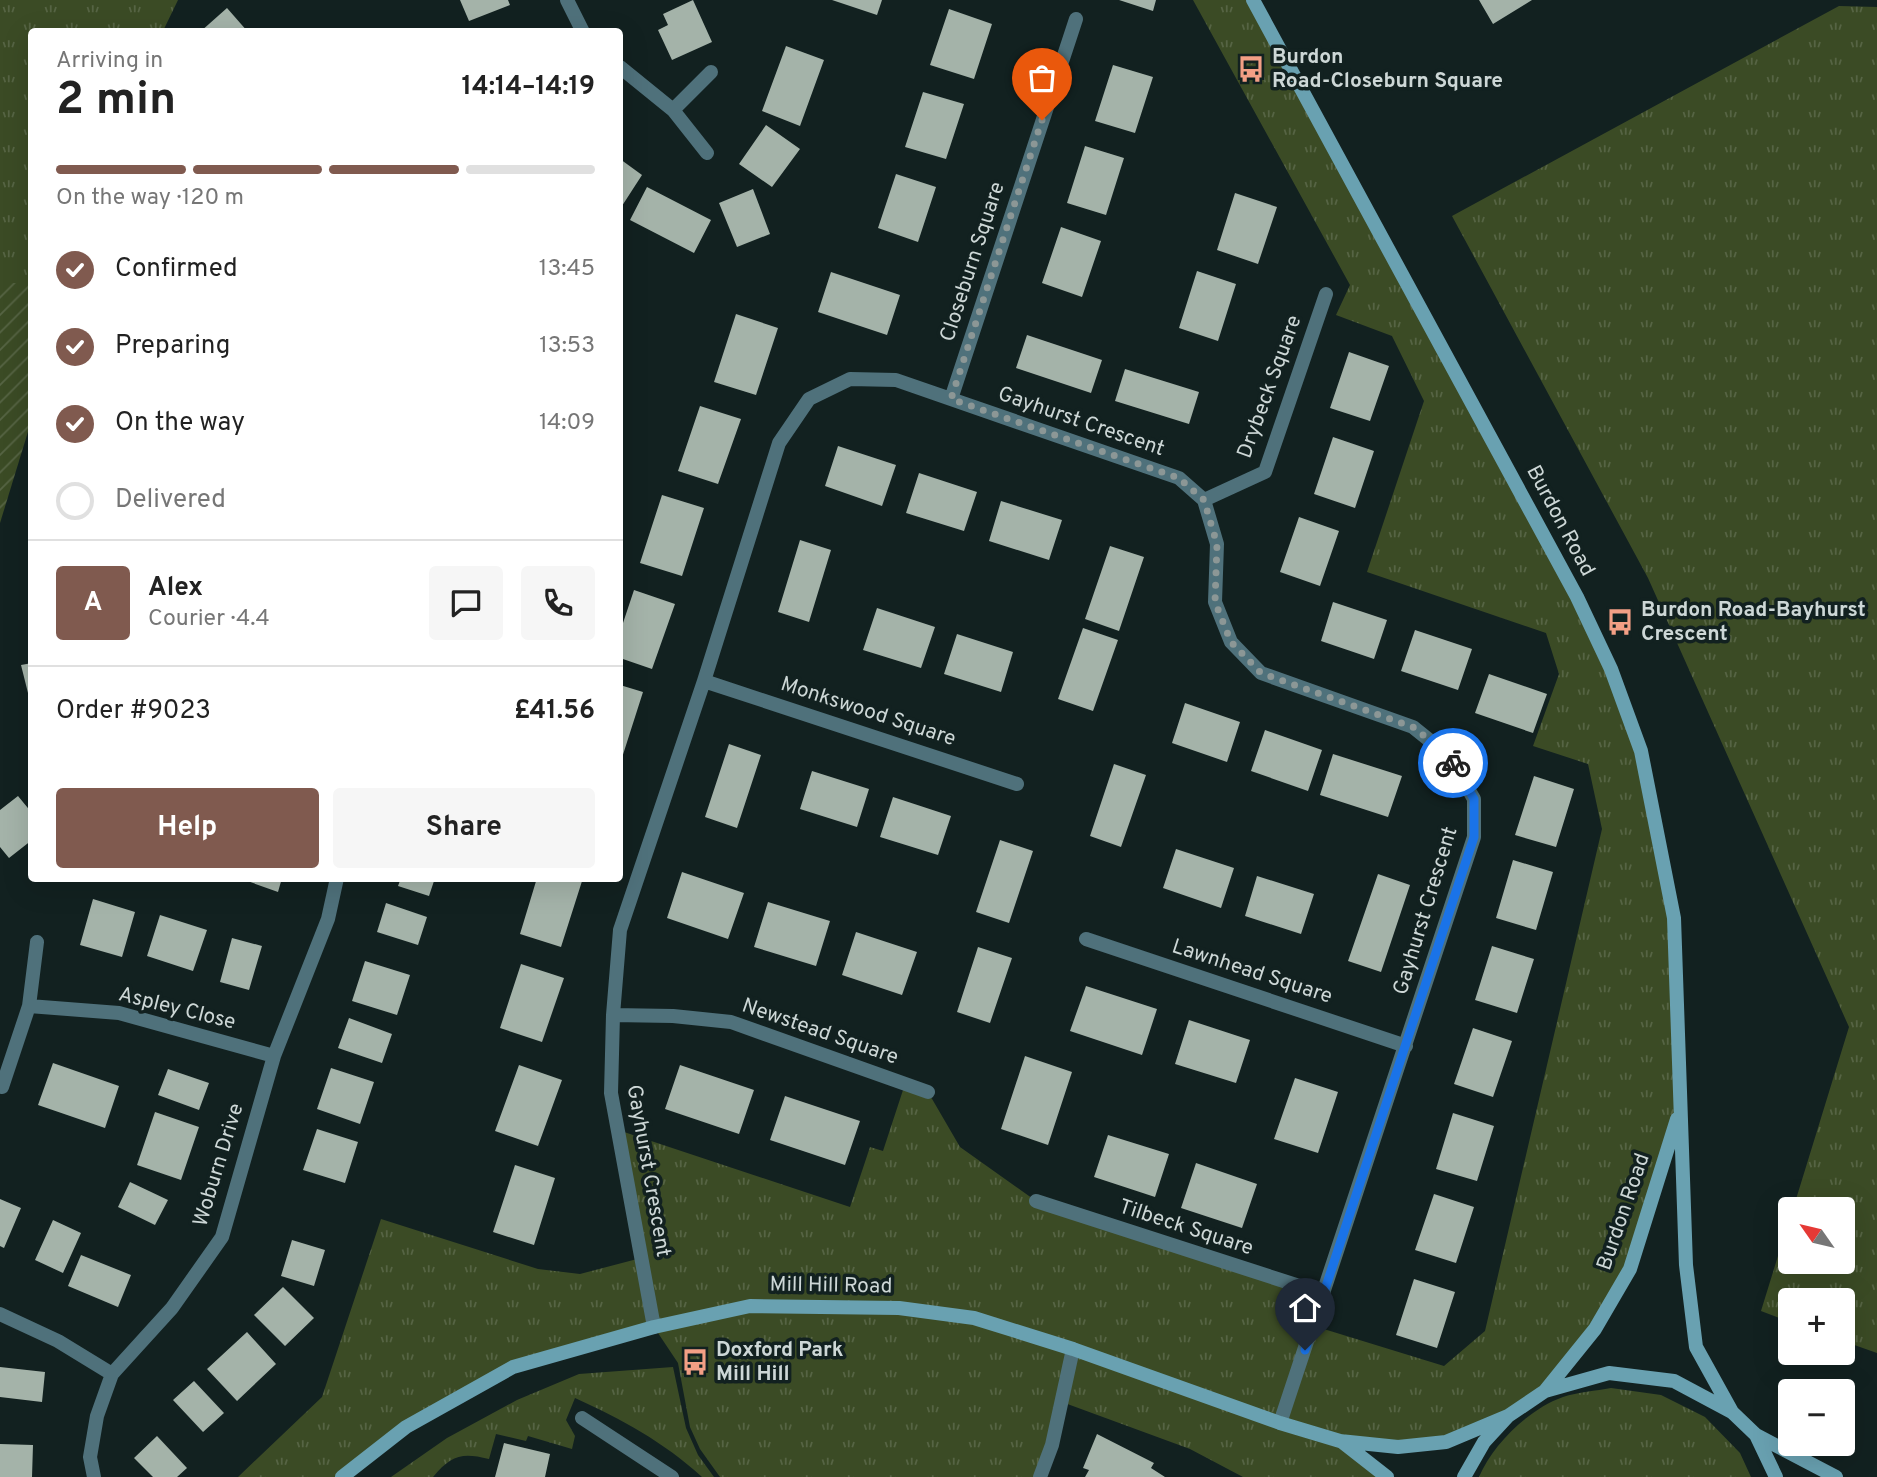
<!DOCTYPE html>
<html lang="en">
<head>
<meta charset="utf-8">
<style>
  body { margin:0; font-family:Overpass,sans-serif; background:#f6f6f6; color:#222; height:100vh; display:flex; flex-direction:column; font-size:26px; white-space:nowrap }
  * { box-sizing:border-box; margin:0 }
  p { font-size:23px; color:#767676 }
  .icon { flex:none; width:38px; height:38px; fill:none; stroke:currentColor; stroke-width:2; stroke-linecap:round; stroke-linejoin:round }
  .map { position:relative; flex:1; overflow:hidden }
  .side { position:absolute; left:28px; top:28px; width:595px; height:854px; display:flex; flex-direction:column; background:#fff; border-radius:7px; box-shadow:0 7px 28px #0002 }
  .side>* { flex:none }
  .needle { width:46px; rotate:304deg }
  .tools { position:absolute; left:1778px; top:1197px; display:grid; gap:14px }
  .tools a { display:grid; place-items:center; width:77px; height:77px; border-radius:7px; background:#fff; box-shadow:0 7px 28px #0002; font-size:35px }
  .pin { position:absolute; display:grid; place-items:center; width:60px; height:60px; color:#fff; margin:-72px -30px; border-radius:50% 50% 50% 0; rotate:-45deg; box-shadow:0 0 7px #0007 }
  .pin .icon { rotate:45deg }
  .courier { position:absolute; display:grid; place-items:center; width:70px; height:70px; margin:-35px; border:5px solid #1a73e8; border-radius:50%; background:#fff; color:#222; box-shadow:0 2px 9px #0007 }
  .headline em { font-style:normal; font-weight:700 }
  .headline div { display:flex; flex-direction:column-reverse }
  .headline { display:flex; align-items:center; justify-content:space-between; height:119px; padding:0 28px }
  h1 { font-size:46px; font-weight:700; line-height:52px }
  .bar { display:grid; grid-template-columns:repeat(4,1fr); gap:10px 7px; align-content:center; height:84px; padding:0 28px }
  .bar i { height:9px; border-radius:5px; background:#e0e0e0 }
  .bar .current { background:#805a4f }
  .bar p { grid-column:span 4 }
  .line { display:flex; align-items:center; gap:18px; padding:0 28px; border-top:2px solid #e0e0e0 }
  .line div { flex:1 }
  .round { display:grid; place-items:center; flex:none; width:74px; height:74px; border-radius:7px; background:#f6f6f6 }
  ol { padding:0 28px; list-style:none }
  li { display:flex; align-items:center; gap:21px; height:77px }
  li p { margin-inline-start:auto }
  li .icon { padding:7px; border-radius:50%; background:#805a4f; color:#fff; stroke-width:4 }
  li:last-child { color:#767676 }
  li i { width:38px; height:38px; border:4px solid #e0e0e0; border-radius:50% }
  .primary-button { display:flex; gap:14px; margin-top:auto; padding:14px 28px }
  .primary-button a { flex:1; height:80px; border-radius:7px; background:#805a4f; color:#fff; font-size:28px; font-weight:700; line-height:80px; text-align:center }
  .primary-button a+a { background:#f6f6f6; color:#222 }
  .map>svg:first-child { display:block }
</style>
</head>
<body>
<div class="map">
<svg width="1877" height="1477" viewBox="0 0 1877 1477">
  <defs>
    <pattern id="grass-tufts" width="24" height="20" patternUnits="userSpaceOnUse" patternTransform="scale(1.75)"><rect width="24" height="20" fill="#3b4b25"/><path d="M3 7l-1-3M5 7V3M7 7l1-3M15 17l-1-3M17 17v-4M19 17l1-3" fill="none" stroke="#566444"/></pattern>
    <pattern id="garden-furrows" width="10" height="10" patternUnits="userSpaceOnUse" patternTransform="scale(1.75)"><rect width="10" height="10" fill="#3b4b25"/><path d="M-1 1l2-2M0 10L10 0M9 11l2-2" fill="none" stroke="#566444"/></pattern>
  </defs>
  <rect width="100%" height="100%" fill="#122120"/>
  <path fill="url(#grass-tufts)" d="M0,0H178L163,31L32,32L31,283H0Z
    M1193,0H1253L1577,597L1641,751L1674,918L1680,1109L1630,1269L1545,1391L1446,1442L1341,1441L1387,1477H1243L1190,1449L1062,1402L1040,1477H720L700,1449L690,1427L678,1363L654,1327L513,1367L406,1427L342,1477H238L322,1397L381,1219L538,1269L580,1274L641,1258L618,1130L850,1207L870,1147L883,1151L905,1084L928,1092L960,1147L1036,1201L1324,1294L1314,1326L1444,1366L1485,1331L1602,829L1588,764L1533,746L1559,674L1546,633L1367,572L1424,401L1392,336L1336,315L1350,285Z
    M1839,6L1877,7V1353L1843,1341V1300H1790V1322L1761,1311L1790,1217V1262H1843V1209H1793L1849,1027L1648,578L1452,216Z
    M673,1367L686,1428L698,1455L714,1477H702C664,1442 621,1419 575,1398L566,1420L575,1436L572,1449L528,1436L526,1441L496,1434L489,1459C462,1452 451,1455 433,1477H391L447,1438L517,1400L579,1374Z
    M1611,1388L1661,1395L1705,1417L1740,1453L1751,1477H1479C1493,1444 1529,1409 1563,1397C1578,1392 1596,1391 1611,1388Z"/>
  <path fill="url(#garden-furrows)" d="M0,283H32L31,422L0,523Z"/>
  <path fill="#a4b3a9" d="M460,0H508L510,5L469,21Z
    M693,0L712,42L672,60L658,30L668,25L663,14Z
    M832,0H882L877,15Z
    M1119,0H1156L1153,11Z
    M1479,0H1532L1493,24Z
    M227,8L248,32H200Z
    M949,9L992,24L974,79L930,65Z
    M786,46L824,60L800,126L762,111Z
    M1113,65L1153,77L1135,133L1095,121Z
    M923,92L964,104L946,159L905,147Z
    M766,125L800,149L772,187L739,164Z
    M1085,146L1124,158L1106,215L1067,203Z
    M620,159L642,175L620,209Z
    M896,174L936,187L918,242L878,228Z
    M647,187L711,220L694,253L630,220Z
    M753,189L770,234L737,247L719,203Z
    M1235,193L1277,207L1258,264L1217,250Z
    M1061,227L1101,241L1082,297L1042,283Z
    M1197,271L1236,284L1218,341L1179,328Z
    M831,272L900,295L887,335L818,312Z
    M736,314L778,328L756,395L714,382Z
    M1027,335L1102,360L1091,393L1016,368Z
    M1349,352L1389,366L1370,421L1330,408Z
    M1125,369L1199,392L1189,424L1115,401Z
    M700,406L741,419L718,484L678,471Z
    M1333,437L1374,451L1355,508L1314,494Z
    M838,446L896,465L882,506L825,486Z
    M919,473L977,492L964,531L906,513Z
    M662,495L704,508L682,576L640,563Z
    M1001,501L1062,520L1049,560L989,541Z
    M1299,517L1339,531L1320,586L1280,572Z
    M800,540L831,550L809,622L778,612Z
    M1110,546L1144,557L1119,631L1085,619Z
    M634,590L675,604L652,669L620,658V632Z
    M1333,602L1387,620L1374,659L1321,641Z
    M877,608L935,627L921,668L863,650Z
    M1083,628L1118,640L1093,711L1058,699Z
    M1415,630L1472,649L1458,690L1401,671Z
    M957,634L1013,652L1001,692L944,674Z
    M32,663V693H28L21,665Z
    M1489,674L1547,694L1533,733L1475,713Z
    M620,685L643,692L620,764Z
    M1185,703L1240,722L1227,762L1172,743Z
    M1265,730L1322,750L1308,791L1251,771Z
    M729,744L761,755L737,828L705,817Z
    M1333,754L1402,776L1388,817L1320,795Z
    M1114,764L1146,775L1121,847L1090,836Z
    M812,771L869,789L857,827L800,809Z
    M1534,776L1574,789L1556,847L1515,835Z
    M18,796L32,813V840L9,858L0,847V810Z
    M893,797L951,816L938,855L880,837Z
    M1000,840L1033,851L1009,923L976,912Z
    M1176,849L1234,868L1221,908L1163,888Z
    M1513,860L1553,872L1536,930L1496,918Z
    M682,872L744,893L728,939L667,918Z
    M1378,874L1410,885L1381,972L1348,961Z
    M1257,876L1314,894L1301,934L1245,916Z
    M239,878H282L278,892Z
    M401,878H435L429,896L398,886Z
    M537,878H583L561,947L520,934Z
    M93,899L135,912L122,957L80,945Z
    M768,902L830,921L816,966L754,947Z
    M386,903L427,917L418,945L377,932Z
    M160,915L207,930L193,971L147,956Z
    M856,932L917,952L902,995L842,975Z
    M232,938L262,946L249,990L220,982Z
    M1492,946L1534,959L1517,1013L1475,1000Z
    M978,947L1012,958L990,1023L957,1012Z
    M365,961L410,975L397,1015L352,1001Z
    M521,964L564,978L542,1042L500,1028Z
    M1086,986L1157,1009L1142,1055L1070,1031Z
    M349,1018L392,1034L382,1063L338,1048Z
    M1189,1020L1250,1040L1236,1083L1175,1064Z
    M1473,1028L1512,1041L1493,1097L1454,1084Z
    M1025,1056L1072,1072L1048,1145L1001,1129Z
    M53,1063L119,1086L105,1128L38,1105Z
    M519,1065L562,1080L538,1146L495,1131Z
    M680,1065L754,1090L739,1134L665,1109Z
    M331,1068L374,1082L360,1124L317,1109Z
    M168,1069L209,1083L199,1110L158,1095Z
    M1295,1078L1338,1092L1318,1153L1274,1139Z
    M785,1096L860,1121L845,1165L770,1140Z
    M155,1112L199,1127L181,1180L137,1165Z
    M1453,1113L1494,1126L1477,1181L1436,1169Z
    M317,1129L358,1142L345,1183L303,1170Z
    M1108,1135L1169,1154L1155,1197L1094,1177Z
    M1196,1163L1257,1184L1242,1228L1181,1208Z
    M515,1165L555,1178L534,1245L493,1232Z
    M130,1182L168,1200L155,1225L118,1207Z
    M1434,1194L1474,1207L1456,1263L1415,1250Z
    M0,1199L21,1208L4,1248L0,1246Z
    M53,1220L81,1233L63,1273L35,1260Z
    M292,1240L325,1250L314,1286L281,1276Z
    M81,1255L131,1275L118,1307L68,1286Z
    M1414,1279L1455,1292L1437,1348L1396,1335Z
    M283,1287L314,1318L285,1346L254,1315Z
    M247,1332L276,1364L237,1401L207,1369Z
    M0,1367L45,1372L42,1402L0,1397Z
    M194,1381L224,1413L203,1432L173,1400Z
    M1097,1434L1154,1463L1151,1468L1165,1477H1085L1089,1470L1083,1468Z
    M157,1436L187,1468L177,1477H153L134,1458Z
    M504,1443L550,1454L545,1477H495Z
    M0,1444L33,1445L32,1477H0Z"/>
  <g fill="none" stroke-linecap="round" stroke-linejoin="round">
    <path stroke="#4f717b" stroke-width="14" d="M567,0L583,32
      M620,67L673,110L707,153
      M673,110L711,72
      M951,399L1076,19
      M1204,500L1265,472L1326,294
      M704,681L1017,784
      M1086,939L1406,1046
      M29,1006L37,942
      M613,1015L673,1016L731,1022L928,1092
      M2,1087L29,1006L119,1013L274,1056
      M1036,1201L1324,1294
      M0,1314L58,1341L112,1374
      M654,1327L611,1093L613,1015L620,930L704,681L779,443L809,399L850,379L896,380L1179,478L1204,500L1217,544L1215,602L1231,642L1261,673L1413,727L1449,756L1474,799V837L1280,1423
      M582,1418L672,1477
      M94,1477L90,1457L97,1416L112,1374L172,1308L222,1237L274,1056L328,919L337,878
      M1040,1477L1052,1445L1073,1349"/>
    <path stroke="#69a1b1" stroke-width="14" d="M1253,0L1577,597L1611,669L1641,751L1674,918L1686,1265L1696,1347L1732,1412
      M1545,1391L1595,1329L1630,1269L1677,1119
      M1756,1435L1836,1477
      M1341,1441L1387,1477
      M342,1477L406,1427L513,1367L654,1327L750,1306L899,1308L974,1318L1073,1349L1280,1423L1340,1441L1398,1447L1446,1442L1508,1416
      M1464,1477L1484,1442L1508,1416L1545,1391L1609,1373L1674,1381L1732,1412L1756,1435L1776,1477"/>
  </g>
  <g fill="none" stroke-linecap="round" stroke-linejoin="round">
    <path stroke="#8c9796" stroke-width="7" stroke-dasharray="0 12.6" d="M1042,120L951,399L1179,478L1204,500L1217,544L1215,602L1231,642L1261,673L1413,727L1449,756L1453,763"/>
    <path stroke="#1a73e8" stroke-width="9" d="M1305,1350L1474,837V799L1453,763"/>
  </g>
  <defs>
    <symbol id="bus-bare" viewBox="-9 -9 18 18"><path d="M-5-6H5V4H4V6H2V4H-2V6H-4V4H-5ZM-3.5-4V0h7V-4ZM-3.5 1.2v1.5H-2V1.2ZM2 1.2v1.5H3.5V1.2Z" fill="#f39f85" stroke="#122120" stroke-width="2.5" paint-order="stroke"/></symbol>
  </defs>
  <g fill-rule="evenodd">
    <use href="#bus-bare" x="1232" y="50" width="38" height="38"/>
    <use href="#bus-bare" x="1601" y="603" width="38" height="38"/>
    <use href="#bus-bare" x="676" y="1343" width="38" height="38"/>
  </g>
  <g text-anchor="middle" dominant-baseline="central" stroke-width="7" stroke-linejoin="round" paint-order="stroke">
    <g font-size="21" font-weight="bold" fill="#cdd7d6" stroke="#122120" text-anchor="start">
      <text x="1272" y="57">Burdon<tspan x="1272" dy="24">Road-Closeburn Square</tspan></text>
      <text x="1641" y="610">Burdon Road-Bayhurst<tspan x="1641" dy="24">Crescent</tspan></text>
      <text x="716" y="1350">Doxford Park<tspan x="716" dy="24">Mill Hill</tspan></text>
    </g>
    <g font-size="21" fill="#cdd7d6" stroke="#122120">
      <text transform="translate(973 262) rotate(-72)">Closeburn Square</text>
      <text transform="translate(1270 387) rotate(-70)">Drybeck Square</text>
      <text transform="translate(1081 422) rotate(19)">Gayhurst Crescent</text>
      <text transform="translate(1560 521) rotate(62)">Burdon Road</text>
      <text transform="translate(868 712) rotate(18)">Monkswood Square</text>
      <text transform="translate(1426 911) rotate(-73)">Gayhurst Crescent</text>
      <text transform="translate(1252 972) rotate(18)">Lawnhead Square</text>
      <text transform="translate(177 1009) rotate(14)">Aspley Close</text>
      <text transform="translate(820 1032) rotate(19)">Newstead Square</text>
      <text transform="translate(219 1165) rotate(-73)">Woburn Drive</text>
      <text transform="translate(648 1171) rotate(80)">Gayhurst Crescent</text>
      <text transform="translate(1624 1212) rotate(-71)">Burdon Road</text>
      <text transform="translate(1186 1228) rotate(18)">Tilbeck Square</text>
      <text transform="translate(831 1286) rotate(1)">Mill Hill Road</text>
    </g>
  </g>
</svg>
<div class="tools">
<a><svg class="needle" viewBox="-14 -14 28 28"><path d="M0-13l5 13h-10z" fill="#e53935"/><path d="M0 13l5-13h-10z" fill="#767676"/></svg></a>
<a>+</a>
<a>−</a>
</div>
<div class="pin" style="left:1042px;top:120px;background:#ea580c"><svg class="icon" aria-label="bag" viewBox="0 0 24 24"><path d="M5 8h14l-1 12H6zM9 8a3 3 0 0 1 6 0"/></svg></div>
<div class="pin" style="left:1305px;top:1350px;background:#1f2937"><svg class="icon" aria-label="home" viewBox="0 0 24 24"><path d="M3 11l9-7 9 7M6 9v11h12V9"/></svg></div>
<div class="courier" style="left:1453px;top:763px"><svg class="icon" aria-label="bike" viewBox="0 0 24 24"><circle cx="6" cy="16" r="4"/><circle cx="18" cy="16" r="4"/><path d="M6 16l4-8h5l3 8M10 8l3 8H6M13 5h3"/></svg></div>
<section class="side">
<div class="headline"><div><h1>2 min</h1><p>Arriving in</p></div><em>14:14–14:19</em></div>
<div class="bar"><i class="current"></i><i class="current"></i><i class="current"></i><i></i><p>On the way · 120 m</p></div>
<ol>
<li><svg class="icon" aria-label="check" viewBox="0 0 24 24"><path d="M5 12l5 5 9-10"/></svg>Confirmed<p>13:45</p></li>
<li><svg class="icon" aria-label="check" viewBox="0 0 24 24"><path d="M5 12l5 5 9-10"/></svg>Preparing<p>13:53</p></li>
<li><svg class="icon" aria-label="check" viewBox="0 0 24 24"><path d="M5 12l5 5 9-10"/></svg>On the way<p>14:09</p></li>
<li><i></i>Delivered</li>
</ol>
<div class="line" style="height:126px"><b class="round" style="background:#805a4f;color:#fff">A</b><div><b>Alex</b><p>Courier · 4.4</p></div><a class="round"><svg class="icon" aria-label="chat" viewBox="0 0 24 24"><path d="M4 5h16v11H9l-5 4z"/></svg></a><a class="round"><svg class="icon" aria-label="phone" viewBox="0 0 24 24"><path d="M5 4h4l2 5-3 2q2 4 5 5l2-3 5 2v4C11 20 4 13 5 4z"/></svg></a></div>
<div class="line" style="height:91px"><div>Order #9023</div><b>£41.56</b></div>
<div class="primary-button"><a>Help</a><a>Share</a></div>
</section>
</div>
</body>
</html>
